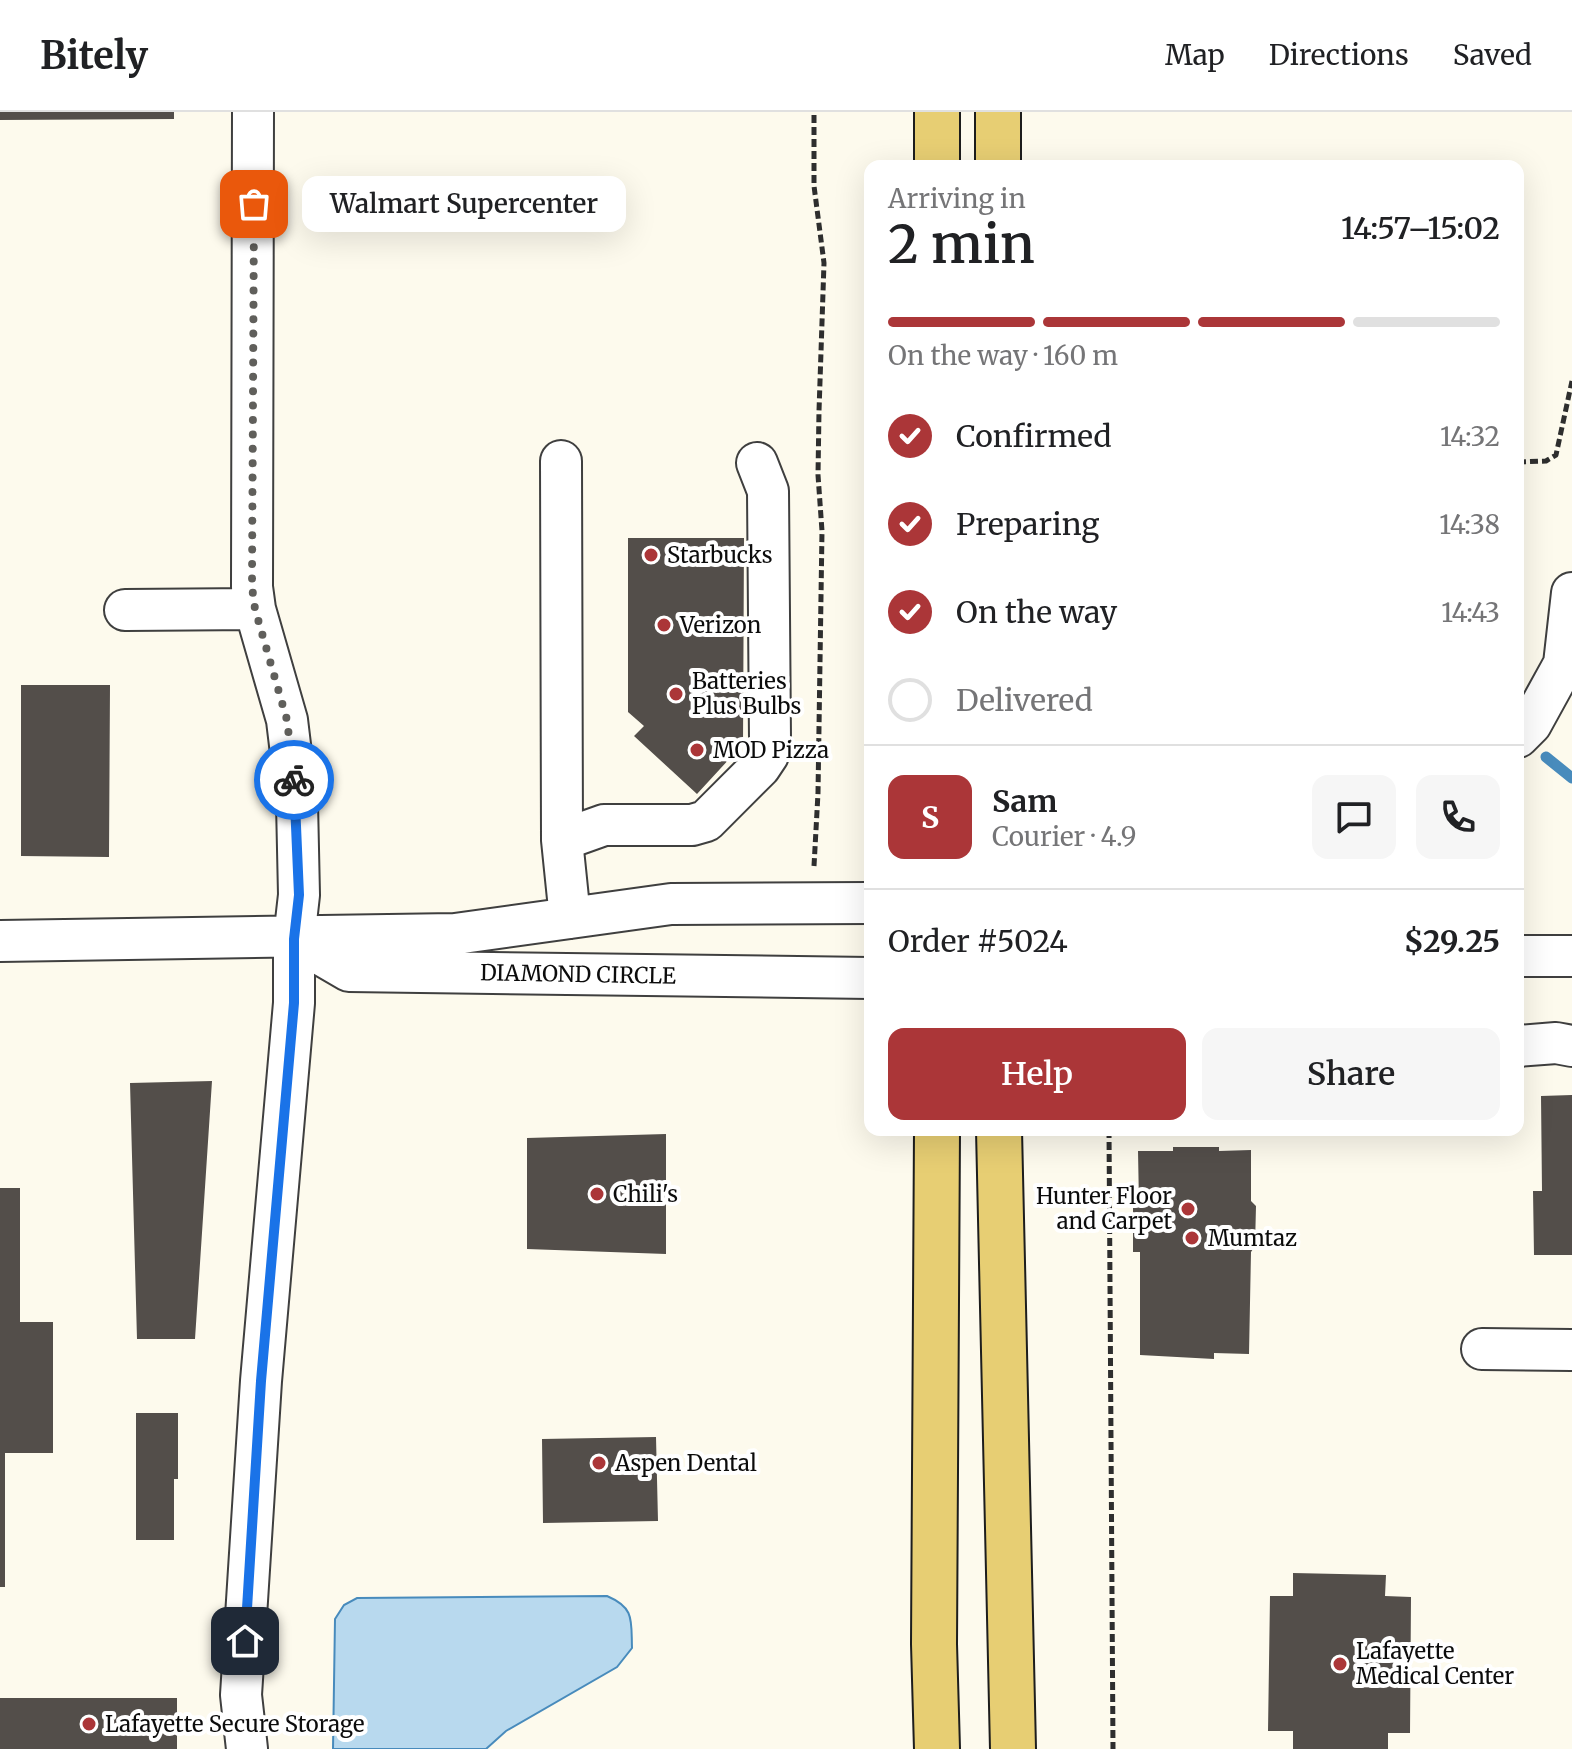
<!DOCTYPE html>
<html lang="en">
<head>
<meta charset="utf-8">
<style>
  body { margin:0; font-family:Merriweather,serif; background:#f6f6f6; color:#202124; height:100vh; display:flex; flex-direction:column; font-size:30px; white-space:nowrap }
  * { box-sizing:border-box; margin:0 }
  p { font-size:26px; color:#757577 }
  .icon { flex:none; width:44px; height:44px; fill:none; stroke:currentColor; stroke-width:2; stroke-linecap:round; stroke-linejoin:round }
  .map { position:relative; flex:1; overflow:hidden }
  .sheet { position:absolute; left:864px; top:48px; width:660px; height:976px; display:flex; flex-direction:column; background:#fff; border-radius:16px; box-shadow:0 8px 32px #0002 }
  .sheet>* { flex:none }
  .pin { position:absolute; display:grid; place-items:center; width:68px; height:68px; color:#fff; margin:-34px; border-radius:16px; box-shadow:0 4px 12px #0006 }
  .courier { position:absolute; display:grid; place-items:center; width:80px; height:80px; margin:-40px; border:6px solid #1a73e8; border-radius:50%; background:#fff; color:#222; box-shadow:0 2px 10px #0007 }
  .bubble { position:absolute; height:56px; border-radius:16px; background:#fff; box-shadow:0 8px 32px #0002; font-size:26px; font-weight:600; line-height:56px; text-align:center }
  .overview em { font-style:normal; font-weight:600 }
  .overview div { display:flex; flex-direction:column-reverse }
  .overview { display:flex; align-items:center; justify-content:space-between; height:136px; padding:0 24px }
  h1 { font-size:52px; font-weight:600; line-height:60px }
  .bar { display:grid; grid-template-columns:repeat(4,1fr); gap:12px 8px; align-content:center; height:96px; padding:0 24px }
  .bar i { height:10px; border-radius:6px; background:#e0e0e0 }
  .bar .selected { background:#ab3638 }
  .bar p { grid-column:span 4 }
  .line { display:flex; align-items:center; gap:20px; padding:0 24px; border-top:2px solid #e0e0e0 }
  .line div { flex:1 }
  .round { display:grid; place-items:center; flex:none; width:84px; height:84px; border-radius:16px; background:#f6f6f6 }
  ol { padding:0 24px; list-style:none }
  li { display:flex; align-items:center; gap:24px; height:88px }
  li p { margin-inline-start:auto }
  li .icon { padding:8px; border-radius:50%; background:#ab3638; color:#fff; stroke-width:4 }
  li:last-child { color:#757577 }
  li i { width:44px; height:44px; border:4px solid #e0e0e0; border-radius:50% }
  .button { display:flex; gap:16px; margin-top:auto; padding:16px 24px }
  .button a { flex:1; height:92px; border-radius:16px; background:#ab3638; color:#fff; font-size:32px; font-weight:600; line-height:92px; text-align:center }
  .button a+a { background:#f6f6f6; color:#202124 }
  header { display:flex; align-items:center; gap:48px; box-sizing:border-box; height:112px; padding:0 40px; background:#fff; border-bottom:2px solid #e0e0e0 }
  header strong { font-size:38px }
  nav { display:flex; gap:44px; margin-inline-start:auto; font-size:28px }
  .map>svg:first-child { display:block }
</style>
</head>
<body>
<header>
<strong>Bitely</strong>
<nav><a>Map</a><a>Directions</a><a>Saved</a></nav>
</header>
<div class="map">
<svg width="1572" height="1637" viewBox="0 0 1572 1637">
  <rect width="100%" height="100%" fill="#fdfaed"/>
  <path fill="#b8d9ee" stroke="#488bbc" stroke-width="2" d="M607,1484C635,1496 631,1508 632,1536L617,1555L506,1619L486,1637H333L335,1507L344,1493L357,1486Z"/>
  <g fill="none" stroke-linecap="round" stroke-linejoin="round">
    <path stroke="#488bbc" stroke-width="11" d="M1546,645L1572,666"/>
  </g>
  <path fill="#534e4a" d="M0,0H174V7L0,8Z
    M628,426H744L743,632L697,682L634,624L644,614L628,600Z
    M21,573H110L109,745L21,744Z
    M212,969L195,1227H137L130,971Z
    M1572,983V1143H1534L1533,1079H1542L1541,984Z
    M666,1022V1142L527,1137V1026Z
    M1173,1035H1219V1039L1251,1038V1089L1256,1094L1255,1134L1251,1140L1249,1242L1214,1241V1247L1140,1243V1140H1133V1092H1139L1138,1039H1173Z
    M0,1076H20V1210H53V1341H5V1475H0Z
    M136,1301H178V1367H174V1428H136Z
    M656,1325L658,1409L543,1411L542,1327Z
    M1293,1461L1386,1463L1385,1484L1411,1485L1410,1621H1388V1637H1293V1619H1268L1270,1484H1293Z
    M0,1586H177V1637H0Z"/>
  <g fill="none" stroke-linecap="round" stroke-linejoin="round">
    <defs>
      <path id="minor" d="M561,349L562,728L570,806
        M125,498L255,497
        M1518,625L1531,612L1564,552L1572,481
        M562,728L604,713H692L706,709L760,655L768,643L770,627L768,379L757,351
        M294,827L349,859L870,866
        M0,829L455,822L671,792L870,791
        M1518,844H1572
        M1518,934L1556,931L1572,934
        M1482,1237L1572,1238
        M247,1637L241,1583L261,1269L294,891V827L299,783L297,691L287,608L255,497L252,475L253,0"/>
      <path id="major" d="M937,0V54
        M998,0V54
        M999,1018L1013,1637
        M937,1637L934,1532L937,1018"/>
    </defs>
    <use href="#minor" stroke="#3f3f3f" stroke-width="44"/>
    <use href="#major" stroke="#1d1d1d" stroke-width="48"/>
    <path stroke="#2e2e2e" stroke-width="5" stroke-dasharray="8 4" stroke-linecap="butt" d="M1518,350L1546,349L1556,343L1572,269
      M814,754L818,681L822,419L818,363L819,299L824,151L814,74V0
      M1109,1018L1113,1637"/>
    <use href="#minor" stroke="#fff" stroke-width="40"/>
    <use href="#major" stroke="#e7ce73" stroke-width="44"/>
  </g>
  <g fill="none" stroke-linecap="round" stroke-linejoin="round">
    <path stroke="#605f5b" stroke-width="8" stroke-dasharray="0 14.4" d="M254,92L252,475L255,497L287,608L294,668"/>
    <path stroke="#1a73e8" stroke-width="10" d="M245,1529L261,1269L294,891V827L299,783L294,668"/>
  </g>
  <g fill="#ab3638" stroke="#fff" stroke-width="3">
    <circle cx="651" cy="443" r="8"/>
    <circle cx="664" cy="513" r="8"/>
    <circle cx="676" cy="582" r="8"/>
    <circle cx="697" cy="638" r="8"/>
    <circle cx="597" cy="1082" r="8"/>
    <circle cx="1188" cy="1097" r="8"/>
    <circle cx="1192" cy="1126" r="8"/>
    <circle cx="599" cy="1351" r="8"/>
    <circle cx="1340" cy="1552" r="8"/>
    <circle cx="89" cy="1612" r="8"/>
  </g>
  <g text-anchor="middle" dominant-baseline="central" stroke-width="8" stroke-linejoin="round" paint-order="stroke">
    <g font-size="22" fill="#0c0c0c" stroke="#fff" text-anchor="start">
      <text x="667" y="443">Starbucks</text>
      <text x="680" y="513">Verizon</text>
      <text x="692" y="569">Batteries<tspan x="692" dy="25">Plus Bulbs</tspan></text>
      <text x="713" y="638">MOD Pizza</text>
      <text x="613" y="1082">Chili's</text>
      <text x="1172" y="1084" text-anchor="end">Hunter Floor<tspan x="1172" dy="25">and Carpet</tspan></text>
      <text x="1208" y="1126">Mumtaz</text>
      <text x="615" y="1351">Aspen Dental</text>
      <text x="1356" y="1539">Lafayette<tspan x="1356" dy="25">Medical Center</tspan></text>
      <text x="105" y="1612">Lafayette Secure Storage</text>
    </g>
    <g font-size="22" fill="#0c0c0c" stroke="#fff">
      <text transform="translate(578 862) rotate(1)">DIAMOND CIRCLE</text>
    </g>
  </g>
</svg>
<div class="pin" style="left:254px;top:92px;background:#ea580c"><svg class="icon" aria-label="bag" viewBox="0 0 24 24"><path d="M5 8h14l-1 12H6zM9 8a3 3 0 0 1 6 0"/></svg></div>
<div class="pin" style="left:245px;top:1529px;background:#1f2937"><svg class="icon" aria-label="home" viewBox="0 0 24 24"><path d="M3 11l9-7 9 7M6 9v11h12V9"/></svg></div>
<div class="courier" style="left:294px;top:668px"><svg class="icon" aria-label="bike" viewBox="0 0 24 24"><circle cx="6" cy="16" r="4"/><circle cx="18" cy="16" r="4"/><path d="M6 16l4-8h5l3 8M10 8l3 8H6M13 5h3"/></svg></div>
<div class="bubble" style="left:302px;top:64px;width:324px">Walmart Supercenter</div>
<section class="sheet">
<div class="overview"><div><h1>2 min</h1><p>Arriving in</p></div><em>14:57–15:02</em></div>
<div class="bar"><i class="selected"></i><i class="selected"></i><i class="selected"></i><i></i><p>On the way · 160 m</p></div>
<ol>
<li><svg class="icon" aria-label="check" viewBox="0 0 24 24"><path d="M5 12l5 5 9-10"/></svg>Confirmed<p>14:32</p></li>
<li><svg class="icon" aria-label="check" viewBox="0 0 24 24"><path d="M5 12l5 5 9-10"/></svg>Preparing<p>14:38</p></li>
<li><svg class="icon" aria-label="check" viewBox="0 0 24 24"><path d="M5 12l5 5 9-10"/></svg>On the way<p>14:43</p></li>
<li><i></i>Delivered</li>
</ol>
<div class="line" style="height:144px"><b class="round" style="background:#ab3638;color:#fff">S</b><div><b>Sam</b><p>Courier · 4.9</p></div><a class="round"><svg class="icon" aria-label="chat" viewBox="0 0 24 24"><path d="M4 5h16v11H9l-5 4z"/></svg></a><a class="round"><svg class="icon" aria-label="phone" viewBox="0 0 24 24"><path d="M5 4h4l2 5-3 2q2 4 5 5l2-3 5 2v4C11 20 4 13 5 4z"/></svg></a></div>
<div class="line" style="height:104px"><div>Order #5024</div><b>$29.25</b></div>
<div class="button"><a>Help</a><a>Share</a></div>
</section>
</div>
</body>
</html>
